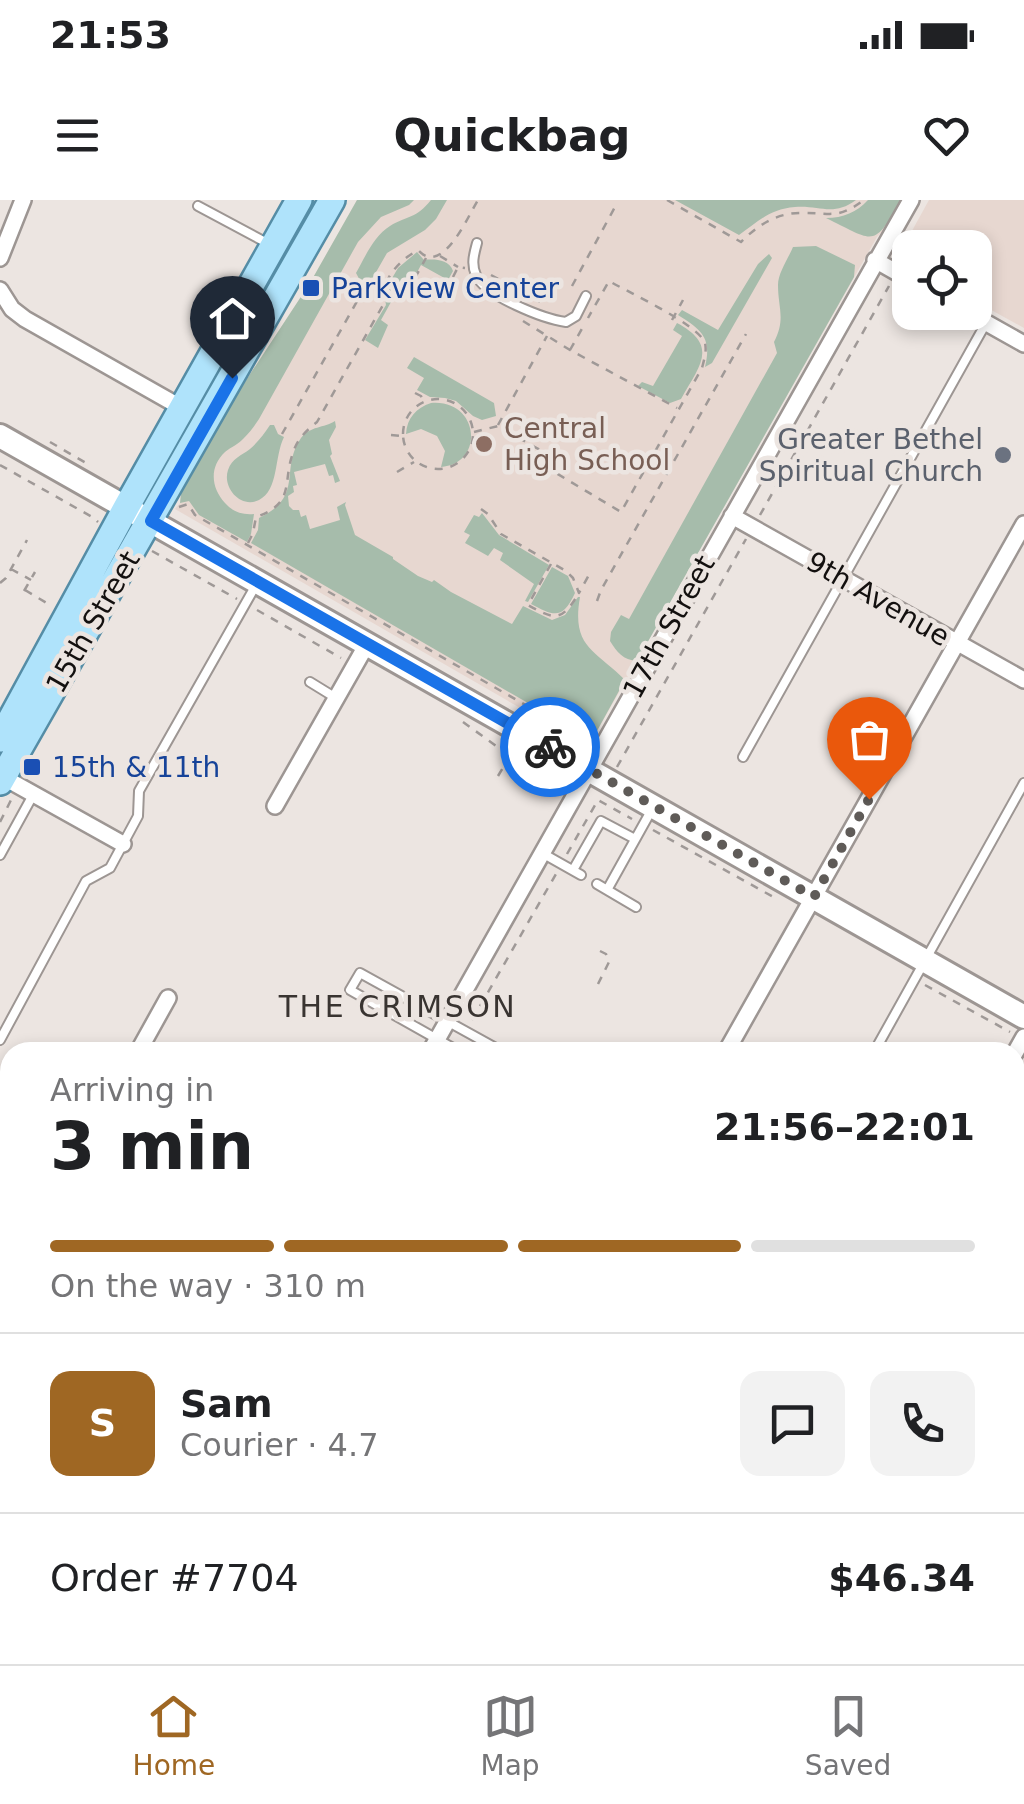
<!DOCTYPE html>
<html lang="en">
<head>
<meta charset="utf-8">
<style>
  body { margin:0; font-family:"DejaVu Sans",sans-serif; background:#f2f2f2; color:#202124; height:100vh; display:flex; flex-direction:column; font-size:38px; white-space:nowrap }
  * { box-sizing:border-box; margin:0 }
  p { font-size:32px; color:#757577 }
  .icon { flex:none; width:55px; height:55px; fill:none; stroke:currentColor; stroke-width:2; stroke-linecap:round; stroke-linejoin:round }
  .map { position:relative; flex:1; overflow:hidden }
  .drawer { position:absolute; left:0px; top:842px; width:1025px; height:622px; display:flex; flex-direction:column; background:#fff; border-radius:30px 30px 0 0; box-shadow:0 5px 15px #0003 }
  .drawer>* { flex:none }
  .buttons { position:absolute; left:892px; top:30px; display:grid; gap:20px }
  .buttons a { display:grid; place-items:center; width:100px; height:100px; border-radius:20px; background:#fff; box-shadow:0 5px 15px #0003; font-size:50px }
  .pin { position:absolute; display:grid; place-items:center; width:85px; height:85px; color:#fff; margin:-102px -42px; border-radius:50% 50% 50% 0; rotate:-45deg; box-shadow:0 0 10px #0007 }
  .pin .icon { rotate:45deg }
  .courier { position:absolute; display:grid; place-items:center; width:100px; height:100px; margin:-50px; border:8px solid #1a73e8; border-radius:50%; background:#fff; color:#222; box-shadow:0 2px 12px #0007 }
  .headline em { font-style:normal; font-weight:700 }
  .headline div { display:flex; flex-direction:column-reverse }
  .headline { display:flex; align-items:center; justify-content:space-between; height:170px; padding:0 50px }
  h1 { font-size:65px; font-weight:700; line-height:75px }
  .bar { display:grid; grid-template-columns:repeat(4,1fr); gap:15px 10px; align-content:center; height:120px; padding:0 50px }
  .bar i { height:12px; border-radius:8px; background:#e0e0e0 }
  .bar .selected { background:#9f6723 }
  .bar p { grid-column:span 4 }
  .line { display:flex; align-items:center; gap:25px; padding:0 50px; border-top:2px solid #e0e0e0 }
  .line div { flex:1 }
  .round { display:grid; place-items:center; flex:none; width:105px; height:105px; border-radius:20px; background:#f2f2f2 }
  .status { display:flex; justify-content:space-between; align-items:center; height:70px; padding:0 50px; background:#fff; direction:ltr }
  .status svg { height:28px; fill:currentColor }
  header { display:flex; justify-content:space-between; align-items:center; height:130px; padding:0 50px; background:#fff; font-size:45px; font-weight:700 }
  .menu { display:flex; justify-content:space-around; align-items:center; height:140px; border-top:2px solid #e0e0e0; background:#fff; font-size:28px; color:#757577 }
  .menu a { display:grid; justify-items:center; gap:5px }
  .menu .selected { color:#9f6723 }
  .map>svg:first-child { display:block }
</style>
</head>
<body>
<div class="status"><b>21:53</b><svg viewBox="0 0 49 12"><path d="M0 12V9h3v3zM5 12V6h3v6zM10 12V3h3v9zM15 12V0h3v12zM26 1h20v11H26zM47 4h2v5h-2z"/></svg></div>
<header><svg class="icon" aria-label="menu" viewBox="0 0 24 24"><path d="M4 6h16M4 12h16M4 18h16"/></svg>Quickbag<svg class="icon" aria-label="heart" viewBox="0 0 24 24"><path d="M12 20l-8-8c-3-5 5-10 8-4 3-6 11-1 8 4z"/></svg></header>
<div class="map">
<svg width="1024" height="1464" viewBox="0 0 1024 1464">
  <rect width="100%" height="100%" fill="#ece5e1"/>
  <path fill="#e7d7d0" d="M357,0H901L885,29L877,37L588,547L175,309L180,303L181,294L237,194L310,83Z
    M929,0H1024V128L975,101V48H910V65L897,58Z"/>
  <path fill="#a6bcab" d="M357,0H414L409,5L381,17L358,42L259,219C255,225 250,232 244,238C239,244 231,247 225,252C209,267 211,288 225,303C233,312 242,315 254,314L251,334L247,342L199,315L189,301L180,303L181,294L237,194L310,83Z
    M431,0H447L436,19L425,30L387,53L367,88L363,86L356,73C365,57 374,36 390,26C408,15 416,19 431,0Z
    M675,0H856C833,17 820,5 795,7C769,9 758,22 739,35Z
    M868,0H901C873,50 874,41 826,18C843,18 857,12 868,0Z
    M816,46L855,65L854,77L637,461C623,460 617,452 610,441L611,432L621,415L629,419L777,153L774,142C786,119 778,108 778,85C778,73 788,59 793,47Z
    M417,52L424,60C434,59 449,59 453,71L448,80L421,65L404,97L396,93L381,120L388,125L378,148L365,140L386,105L384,92L398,68Z
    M769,54L772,58L712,163L705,167C712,138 702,130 678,115L682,110L718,130L758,64Z
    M677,123C720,146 699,166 681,199L670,203L638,186L642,182L653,186L682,136L673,130Z
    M414,157L494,203L496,216L482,220L473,216L456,201L445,198L430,197L417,190L424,178L407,168Z
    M431,203C480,199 485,264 441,267L445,251L437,236L421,229L406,234C407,218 416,208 431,203Z
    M335,221L336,227L329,240L332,254L330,256L340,281L335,283L333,275L329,276L325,264L294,272L297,285L293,286L294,292L288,296L289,306L293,310H299L301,317L306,315L310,329L340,320L337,307L346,302L345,305L355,335L393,357V359L418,376L432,382L434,380L451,392L512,424L523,406L552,420L565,415L578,397H580C571,448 596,450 625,480L592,540L251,343L258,330L259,318C305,296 279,270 301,238C310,226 324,228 335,221Z
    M270,225H274L278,234L284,237C274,257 279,290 259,300C241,309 222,288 228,270C232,258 241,256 250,249C258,242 264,234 270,225Z
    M482,313L499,335L549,365L528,402L525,401L534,384L500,360L503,353L494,348L488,356L465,343L470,335L464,332L474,315L479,317Z
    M552,367L568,376L575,393C563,419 555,417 531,404Z"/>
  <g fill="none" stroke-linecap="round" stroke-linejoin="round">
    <defs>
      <path id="service" d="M198,6L269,44
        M477,43C474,54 471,64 476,75C485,96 544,119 566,122L576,116L586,96
        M310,482L336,498
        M743,557L986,123
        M542,653L581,675
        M0,655L33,595
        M573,670L601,621L635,639
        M597,684L636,707
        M607,690L651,611
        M0,840L86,681L110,668L138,616L139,591L256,385
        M460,852L350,790L360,773L503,852
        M874,852L1024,583
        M1015,1121L1024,1105
        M232,1464L237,1455
        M531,1464L536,1455
        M823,1464L828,1455"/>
      <path id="minor" d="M0,58L23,0
        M875,60L910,80
        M0,90L12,109L25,119L182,208
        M967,112L1024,144
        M732,316L1024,480
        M3,577L123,644
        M275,606L367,444
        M138,852L168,798
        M430,852L911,0
        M726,852L1024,324
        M1015,853L1024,837
        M0,910L10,916
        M1015,1151L1024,1156
        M6,1220L10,1232
        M366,1455L382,1464
        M1008,1455L1024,1464
        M85,1464L90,1455
        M669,1464L674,1455"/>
      <path id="secondary" d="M0,236L1024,817
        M1015,1377L1024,1360
        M967,1464L972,1455"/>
      <path id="primary" d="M0,539L127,306L299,0
        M0,582L332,0"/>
    </defs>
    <use href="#service" stroke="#9d9693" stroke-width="12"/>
    <use href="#minor" stroke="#9d9693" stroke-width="20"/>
    <use href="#secondary" stroke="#9d9693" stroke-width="28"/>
    <use href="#primary" stroke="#558da6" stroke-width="30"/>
    <path stroke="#9f9997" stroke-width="2.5" stroke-dasharray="8 8" stroke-linecap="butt" d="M667,0L741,42C759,24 778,12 804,13C833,13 838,19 864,0
      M440,56L458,67
      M491,75L542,103
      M453,77L458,67L465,68
      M572,86L615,7
      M407,92L426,58
      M672,120L683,100
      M523,121L570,150L677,208
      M570,150L584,125
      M415,193L421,196L423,201
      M403 234a35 35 0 1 1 70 0a35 35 0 1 1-70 0Z
      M498,225L547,136
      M474,232L498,226L547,254L541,264L621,312L702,168C704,160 707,151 705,143C699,125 628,92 609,81L588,118
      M282,234L364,89
      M391,235L402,236
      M50,242L86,263
      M0,265L94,318L98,322
      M397,272L414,262
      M179,307L188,304L195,315L588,541
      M481,309L488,314L501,334L566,371L573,378L579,393L590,373
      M760,315L889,86
      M248,343L253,333L256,317C296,303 282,283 293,253C297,239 306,231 317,222L383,105C381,80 397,62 418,50C442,77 467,18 478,0
      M152,351L237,399
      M551,364L528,405C556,421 562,421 579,393
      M11,369L31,380
      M0,383L6,378L27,340
      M25,390L50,405
      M24,391L35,372
      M597,401L601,390L746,134
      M257,410L341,458
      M463,522L517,561L556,584L560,592
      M617,567L746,339
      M498,576L510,556
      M0,622L11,600
      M653,630L777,699
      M567,654L598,600L632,619
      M598,784L609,762L606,754L600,751
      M925,785L1010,832
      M472,820L556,674
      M110,1464L115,1455"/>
    <use href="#service" stroke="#fff" stroke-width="8"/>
    <use href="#minor" stroke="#fff" stroke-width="15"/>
    <use href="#secondary" stroke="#fff" stroke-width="22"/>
    <use href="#primary" stroke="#afe3fb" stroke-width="25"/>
    <defs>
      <path id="rail" d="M0,1034L10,1035
        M0,1107L10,1097"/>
    </defs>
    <use href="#rail" stroke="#504c4a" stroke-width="8"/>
    <use href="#rail" stroke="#ece5e1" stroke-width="4" stroke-dasharray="11" stroke-linecap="butt"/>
  </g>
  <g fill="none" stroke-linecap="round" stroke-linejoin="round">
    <path stroke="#5f5b58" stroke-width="10" stroke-dasharray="0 18" d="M550,547L814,697L869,599"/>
    <path stroke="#1a73e8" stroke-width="12" d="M232,178L151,321L550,547"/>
  </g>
  <g fill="#1a4fb4" stroke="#ece5e1" stroke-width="4">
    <rect x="301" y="78" width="20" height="20" rx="5"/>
    <rect x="22" y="557" width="20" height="20" rx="5"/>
  </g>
  <circle fill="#8d6e63" stroke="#ece5e1" stroke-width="4" cx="484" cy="244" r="10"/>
  <circle fill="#6b7280" stroke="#ece5e1" stroke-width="4" cx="1003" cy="255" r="10"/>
  <g text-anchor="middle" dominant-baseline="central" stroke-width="9" stroke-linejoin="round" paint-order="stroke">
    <g font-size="28" fill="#164399" stroke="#ece5e1" text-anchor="start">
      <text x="331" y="88">Parkview Center</text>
      <text x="52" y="567">15th &amp; 11th</text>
    </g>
    <g font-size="28" fill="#785e54" stroke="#ece5e1" text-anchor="start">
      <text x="504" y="228">Central<tspan x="504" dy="32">High School</tspan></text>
    </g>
    <g font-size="28" fill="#5b616d" stroke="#ece5e1" text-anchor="end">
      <text x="983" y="239">Greater Bethel<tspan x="983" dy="32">Spiritual Church</tspan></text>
    </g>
    <g font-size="28" fill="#13100f" stroke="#ece5e1">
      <text transform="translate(878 399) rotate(30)">9th Avenue</text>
      <text transform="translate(93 422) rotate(-60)">15th Street</text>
      <text transform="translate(669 427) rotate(-61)">17th Street</text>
    </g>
    <g font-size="30" letter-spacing="2.5" fill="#393431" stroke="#ece5e1">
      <text x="398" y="806">THE CRIMSON</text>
    </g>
  </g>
</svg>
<div class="buttons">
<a><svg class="icon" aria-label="locate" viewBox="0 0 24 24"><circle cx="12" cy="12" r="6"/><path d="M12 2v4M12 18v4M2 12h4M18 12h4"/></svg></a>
</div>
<div class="pin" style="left:869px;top:599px;background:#ea580c"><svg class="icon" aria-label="bag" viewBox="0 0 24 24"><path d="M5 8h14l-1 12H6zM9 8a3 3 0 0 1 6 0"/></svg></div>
<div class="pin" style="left:232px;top:178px;background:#1f2937"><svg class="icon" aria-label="home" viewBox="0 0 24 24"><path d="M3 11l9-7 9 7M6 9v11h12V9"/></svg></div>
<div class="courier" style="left:550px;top:547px"><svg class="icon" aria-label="bike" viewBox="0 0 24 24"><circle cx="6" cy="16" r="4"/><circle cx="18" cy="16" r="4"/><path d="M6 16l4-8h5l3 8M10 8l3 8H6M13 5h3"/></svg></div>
<section class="drawer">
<div class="headline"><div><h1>3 min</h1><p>Arriving in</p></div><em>21:56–22:01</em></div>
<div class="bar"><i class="selected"></i><i class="selected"></i><i class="selected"></i><i></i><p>On the way · 310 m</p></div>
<div class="line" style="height:180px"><b class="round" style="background:#9f6723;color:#fff">S</b><div><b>Sam</b><p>Courier · 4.7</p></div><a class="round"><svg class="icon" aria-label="chat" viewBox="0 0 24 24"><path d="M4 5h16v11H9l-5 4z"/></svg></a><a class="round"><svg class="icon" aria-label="phone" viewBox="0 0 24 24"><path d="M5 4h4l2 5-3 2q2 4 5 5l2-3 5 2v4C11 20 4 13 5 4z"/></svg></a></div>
<div class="line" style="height:130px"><div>Order #7704</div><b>$46.34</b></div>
</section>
</div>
<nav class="menu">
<a class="selected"><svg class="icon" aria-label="home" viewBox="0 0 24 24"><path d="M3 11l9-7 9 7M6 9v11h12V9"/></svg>Home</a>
<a><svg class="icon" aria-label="map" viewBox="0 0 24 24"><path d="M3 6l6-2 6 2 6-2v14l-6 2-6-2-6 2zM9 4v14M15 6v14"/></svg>Map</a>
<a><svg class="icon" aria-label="saved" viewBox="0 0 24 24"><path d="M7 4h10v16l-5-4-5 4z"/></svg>Saved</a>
</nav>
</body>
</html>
